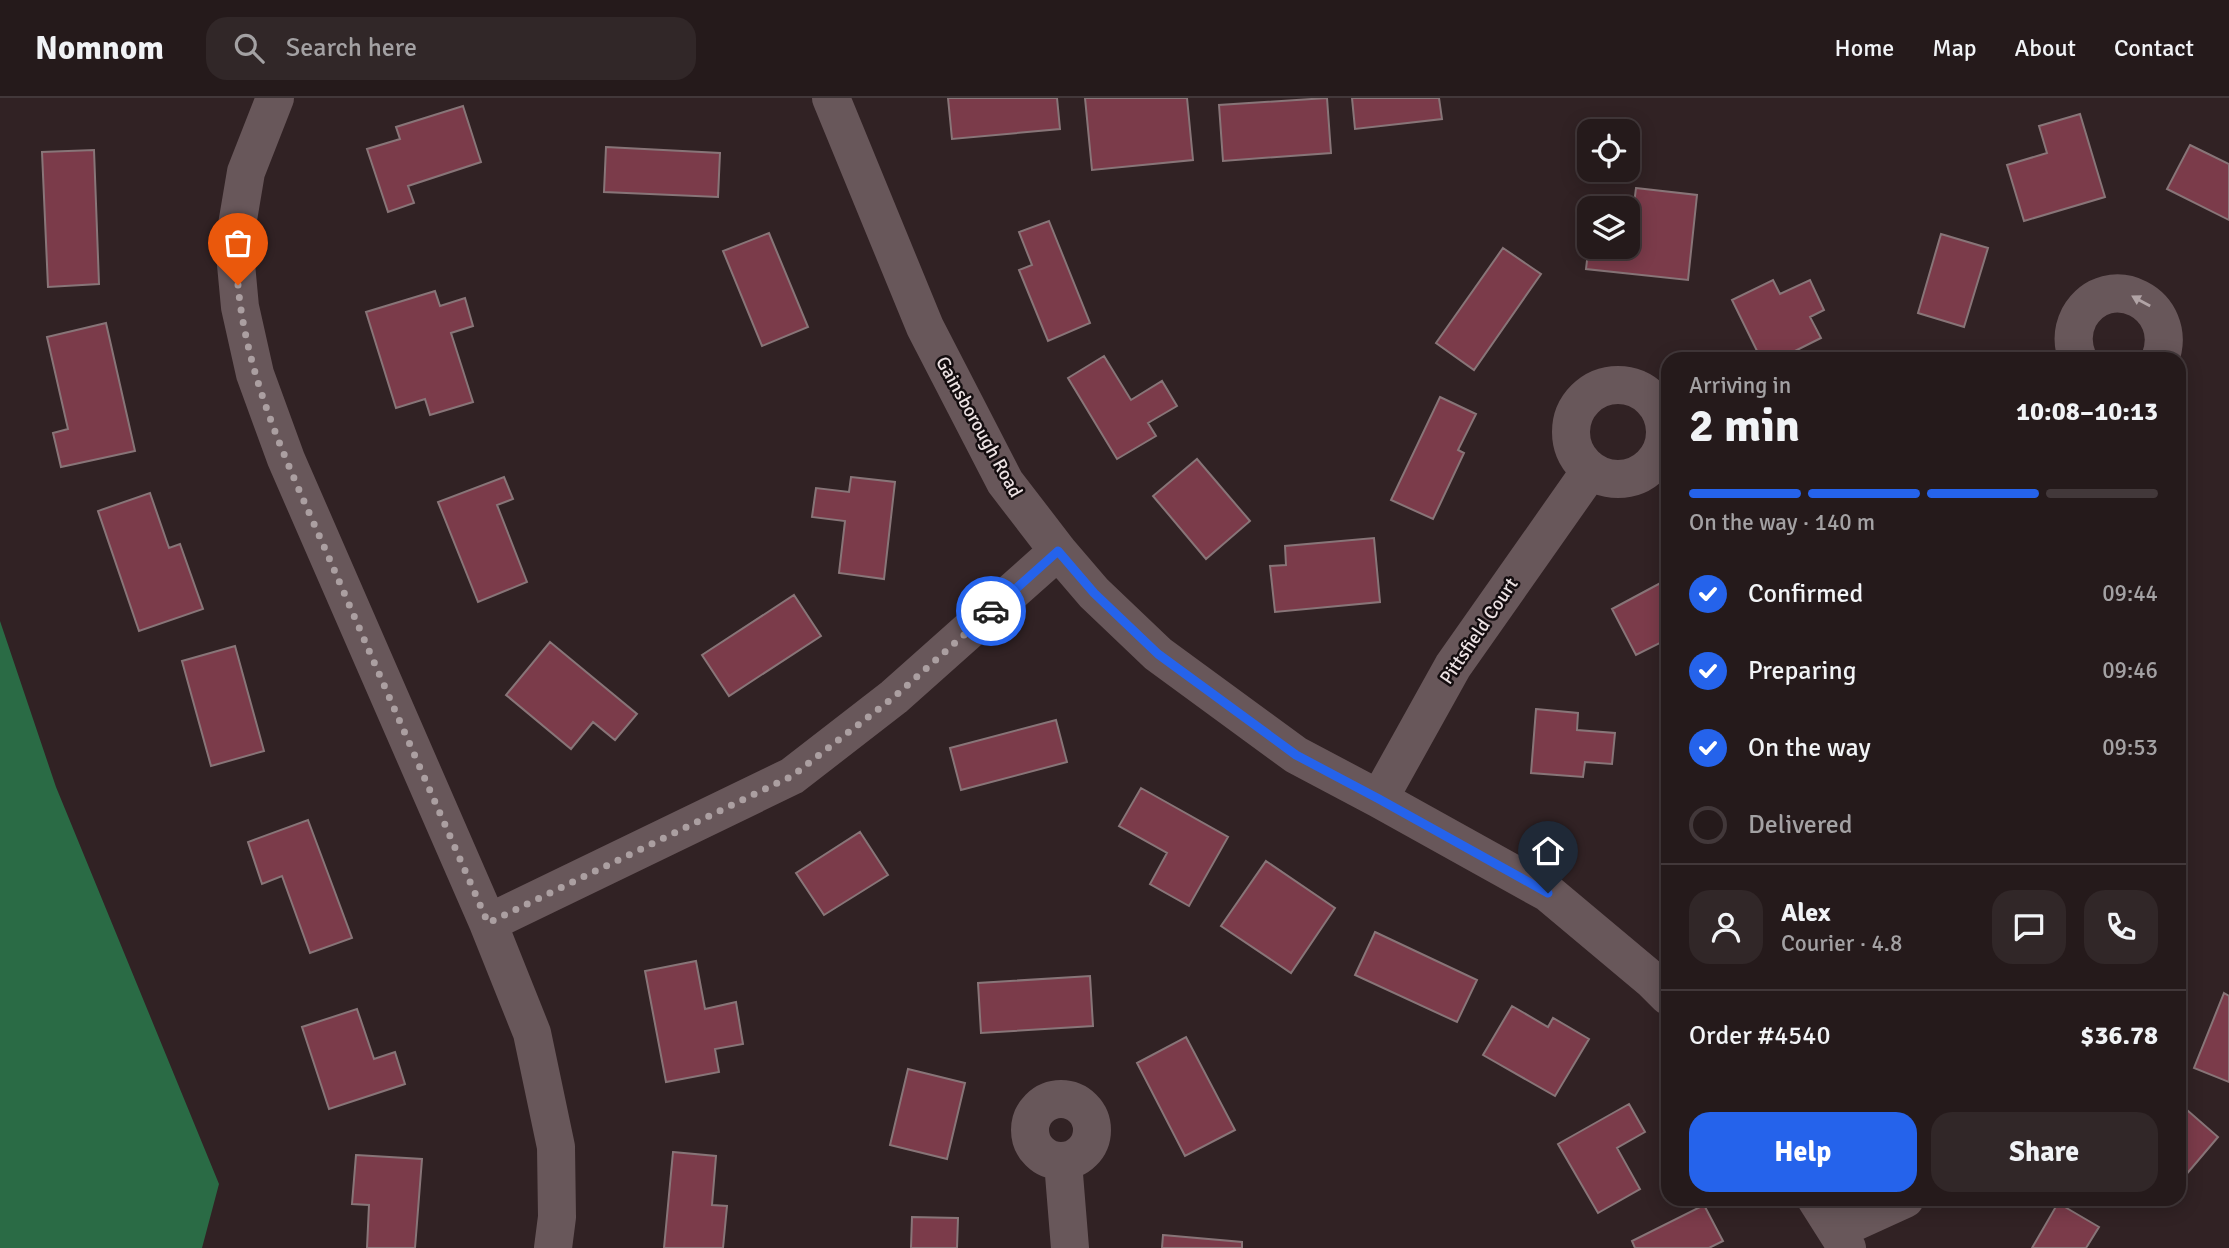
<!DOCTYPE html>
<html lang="en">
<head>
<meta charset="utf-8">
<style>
  body { margin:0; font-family:Signika,sans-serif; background:#312728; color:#f1f3f6; height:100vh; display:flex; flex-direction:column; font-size:26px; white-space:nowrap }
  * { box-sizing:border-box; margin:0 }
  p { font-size:23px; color:#a3a1a3 }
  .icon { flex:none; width:38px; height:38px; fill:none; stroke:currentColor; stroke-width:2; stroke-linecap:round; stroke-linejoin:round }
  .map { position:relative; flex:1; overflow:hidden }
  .drawer { position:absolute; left:1661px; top:254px; width:525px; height:854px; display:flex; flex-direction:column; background:#251a1b; border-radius:21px; box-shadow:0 4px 18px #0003,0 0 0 2px #42383a }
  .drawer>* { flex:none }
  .controls { position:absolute; left:1577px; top:21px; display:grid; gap:14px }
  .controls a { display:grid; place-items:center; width:63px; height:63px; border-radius:14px; background:#251a1b; box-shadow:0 4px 18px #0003,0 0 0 2px #42383a; font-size:35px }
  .pin { position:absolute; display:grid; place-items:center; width:60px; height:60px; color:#fff; margin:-72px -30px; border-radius:50% 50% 50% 0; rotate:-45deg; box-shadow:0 0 7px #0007 }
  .pin .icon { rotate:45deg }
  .courier { position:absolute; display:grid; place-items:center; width:70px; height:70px; margin:-35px; border:5px solid #2563eb; border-radius:50%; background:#fff; color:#222; box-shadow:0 2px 9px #0007 }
  .headline em { font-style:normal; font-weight:700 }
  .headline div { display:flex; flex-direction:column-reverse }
  .headline { display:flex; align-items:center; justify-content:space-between; height:119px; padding:0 28px }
  h1 { font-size:46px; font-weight:700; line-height:52px }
  .bar { display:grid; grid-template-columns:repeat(4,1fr); gap:10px 7px; align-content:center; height:84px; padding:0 28px }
  .bar i { height:9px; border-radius:5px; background:#42383a }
  .bar .active { background:#2563eb }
  .bar p { grid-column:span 4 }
  .line { display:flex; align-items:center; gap:18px; padding:0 28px; border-top:2px solid #42383a }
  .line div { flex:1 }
  .round { display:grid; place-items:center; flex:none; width:74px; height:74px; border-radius:21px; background:#312728 }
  ol { padding:0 28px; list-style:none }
  li { display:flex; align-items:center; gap:21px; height:77px }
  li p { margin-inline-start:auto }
  li .icon { padding:7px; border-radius:50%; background:#2563eb; color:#fff; stroke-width:4 }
  li:last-child { color:#a3a1a3 }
  li i { width:38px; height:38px; border:4px solid #42383a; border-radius:50% }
  .button { display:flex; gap:14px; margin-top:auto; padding:14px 28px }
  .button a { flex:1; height:80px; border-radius:21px; background:#2563eb; color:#fff; font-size:28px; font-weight:700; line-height:80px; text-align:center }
  .button a+a { background:#312728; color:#f1f3f6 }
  header { display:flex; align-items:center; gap:42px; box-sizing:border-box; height:98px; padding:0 35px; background:#251a1b; border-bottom:2px solid #42383a }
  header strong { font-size:33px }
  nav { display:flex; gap:38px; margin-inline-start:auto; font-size:24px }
  .search { width:490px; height:63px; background:#312728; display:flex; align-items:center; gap:18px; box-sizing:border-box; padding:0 24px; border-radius:21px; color:#a3a1a3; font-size:26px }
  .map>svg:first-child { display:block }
</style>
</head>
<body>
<header>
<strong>Nomnom</strong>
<div class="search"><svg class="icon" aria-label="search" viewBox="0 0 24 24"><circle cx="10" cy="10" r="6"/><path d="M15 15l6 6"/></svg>Search here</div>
<nav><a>Home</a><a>Map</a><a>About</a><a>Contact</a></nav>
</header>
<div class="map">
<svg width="2229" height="1150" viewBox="0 0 2229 1150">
  <rect width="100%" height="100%" fill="#312224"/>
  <path fill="#2a6b45" d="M0,523L56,689L219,1086L202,1150H0Z"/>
  <path fill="#7b3b4a" stroke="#887578" stroke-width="2" d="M948,0H1057L1060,31L952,41Z
    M1085,0H1187L1193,62L1092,72Z
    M1327,0L1331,55L1223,63L1219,7Z
    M1352,0H1439L1442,21L1355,31Z
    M463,8L481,64L408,88L414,105L388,114L367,51L400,41L396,29Z
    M2080,16L2105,99L2024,123L2007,67L2047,55L2039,28Z
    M2190,47L2229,66V122L2167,91Z
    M606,49L720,55L718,99L604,94Z
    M94,52L99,186L48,189L42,54Z
    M1636,90L1697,97L1688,182L1586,171L1589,145V149H1628V130H1631Z
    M1049,123L1090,225L1048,243L1019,172L1032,167L1019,134Z
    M769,135L808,229L762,248L723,153Z
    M1941,136L1988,150L1964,229L1918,215Z
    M1503,150L1541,176L1474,272L1436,245Z
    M1773,182L1780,196L1810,182L1824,212L1810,219L1821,240L1779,261H1761L1732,202Z
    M435,193L440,208L465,200L473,228L451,235L473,304L430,317L425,301L396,310L366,214Z
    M106,225L135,353L61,369L53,335L68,331L47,239Z
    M1104,258L1131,302L1162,283L1177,308L1148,325L1156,338L1117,361L1068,280Z
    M1440,299L1476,316L1458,352L1464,355L1433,421L1391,402Z
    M1197,361L1250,423L1206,461L1153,398Z
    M504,379L513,401L497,407L527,484L478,504L438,404Z
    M851,379L895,384L884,481L839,475L845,423L812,419L816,390L849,394Z
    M150,395L169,450L180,446L203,511L139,533L98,413Z
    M1374,440L1380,504L1275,514L1270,468L1286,467L1285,448Z
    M1668,481V541L1636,557L1612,511Z
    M794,497L821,538L729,598L702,557Z
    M550,544L637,616L615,642L593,624L571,651L506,597Z
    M235,548L264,653L211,668L182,563Z
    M1536,611L1578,615L1577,632L1615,635L1612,666L1585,664L1583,679L1531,675Z
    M1056,622L1067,664L961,692L950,650Z
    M1141,690L1228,739L1189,808L1150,786L1167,755L1119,728Z
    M308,722L352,840L310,855L282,778L262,786L248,744Z
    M860,734L888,777L824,817L796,775Z
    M1266,763L1335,810L1291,875L1221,828Z
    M1375,834L1477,882L1457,924L1355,877Z
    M696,863L705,911L736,904L743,946L715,951L719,974L666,984L645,873Z
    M1090,878L1093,928L981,935L978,885Z
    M2224,895L2229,898V984L2194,970Z
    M1512,908L1548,929L1553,920L1589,941L1555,998L1483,957Z
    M357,911L374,961L395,954L405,986L329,1011L302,929Z
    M1186,939L1235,1032L1185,1058L1137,965Z
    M908,971L965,985L947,1061L890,1047Z
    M2179,1005L2218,1039L2179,1085Z
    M1629,1006L1645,1034L1617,1050L1640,1091L1598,1115L1558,1046Z
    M673,1054L716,1058L712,1107L727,1108L723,1150H664Z
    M356,1057L422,1061L415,1150H367L369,1107L352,1106Z
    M2058,1105L2099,1129L2086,1150H2032Z
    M1704,1107L1723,1143L1709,1150H1635L1632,1143Z
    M912,1119L958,1120L957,1150H911Z
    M1163,1137L1242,1144V1150H1162Z"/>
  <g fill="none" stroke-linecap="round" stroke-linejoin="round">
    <path stroke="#68575a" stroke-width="38" d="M275,0L246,74L234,145L240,209L255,276L286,361L488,825L532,935L556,1049L557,1119L553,1150
      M831,0L925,229L1005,384L1058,453L1094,495L1158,556L1296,657L1379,701L1548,795L1653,883L1668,898
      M2078,261C2072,247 2072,233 2079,219C2108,169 2181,206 2160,261
      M1571 334a47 47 0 1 1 94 0a47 47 0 1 1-94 0Z
      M1379,701L1453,568L1590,373
      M488,825L792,678L894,599L1058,453
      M1030 1032a31 31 0 1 1 62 0a31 31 0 1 1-62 0Z
      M1063,1064L1070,1150
      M1816,1101L1847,1150
      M1837,1132L1905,1101"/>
  </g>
  <defs><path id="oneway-solid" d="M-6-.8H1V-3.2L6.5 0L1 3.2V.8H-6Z" transform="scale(1.75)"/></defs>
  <use fill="#b1a4a6" href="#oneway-solid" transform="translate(2141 203) rotate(-151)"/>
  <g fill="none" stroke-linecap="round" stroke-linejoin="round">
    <path stroke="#ab9fa1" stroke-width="7" stroke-dasharray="0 12.6" d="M238,187C247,286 294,379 333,469C384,588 436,706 488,825L792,678L894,599L991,513"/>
    <path stroke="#2563eb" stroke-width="9" d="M991,513L1058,453L1094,495L1158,556L1296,657L1379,701L1548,795"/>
  </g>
  <g text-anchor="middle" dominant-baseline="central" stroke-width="5" stroke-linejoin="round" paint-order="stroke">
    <g font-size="19" fill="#ede3e4" stroke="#140d0f">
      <text transform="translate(979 329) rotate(61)">Gainsborough Road</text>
      <text transform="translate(1479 533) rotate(-56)">Pittsfield Court</text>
    </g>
  </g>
</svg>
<div class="controls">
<a><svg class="icon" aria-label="locate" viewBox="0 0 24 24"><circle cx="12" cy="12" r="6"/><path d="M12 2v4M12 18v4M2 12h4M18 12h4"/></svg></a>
<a><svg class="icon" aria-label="layers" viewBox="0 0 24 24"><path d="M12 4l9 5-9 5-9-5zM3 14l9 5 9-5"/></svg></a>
</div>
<div class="pin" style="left:238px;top:187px;background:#ea580c"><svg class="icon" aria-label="bag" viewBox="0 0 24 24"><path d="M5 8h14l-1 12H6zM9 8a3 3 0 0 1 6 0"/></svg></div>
<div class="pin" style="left:1548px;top:795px;background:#1f2937"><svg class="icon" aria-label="home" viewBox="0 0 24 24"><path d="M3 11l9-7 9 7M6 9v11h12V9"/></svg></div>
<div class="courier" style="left:991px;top:513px"><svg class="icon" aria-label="car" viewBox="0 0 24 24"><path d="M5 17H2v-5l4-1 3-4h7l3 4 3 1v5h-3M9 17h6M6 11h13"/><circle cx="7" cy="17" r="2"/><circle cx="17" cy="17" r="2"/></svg></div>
<section class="drawer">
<div class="headline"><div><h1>2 min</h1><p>Arriving in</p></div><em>10:08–10:13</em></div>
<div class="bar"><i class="active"></i><i class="active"></i><i class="active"></i><i></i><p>On the way · 140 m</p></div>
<ol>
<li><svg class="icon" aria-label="check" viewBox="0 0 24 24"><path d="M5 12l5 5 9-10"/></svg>Confirmed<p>09:44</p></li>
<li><svg class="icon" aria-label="check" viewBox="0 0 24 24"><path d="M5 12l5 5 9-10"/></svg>Preparing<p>09:46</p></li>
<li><svg class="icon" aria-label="check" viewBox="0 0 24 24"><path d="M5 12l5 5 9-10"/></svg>On the way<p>09:53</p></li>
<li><i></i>Delivered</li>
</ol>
<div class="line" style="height:126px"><a class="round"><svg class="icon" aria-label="person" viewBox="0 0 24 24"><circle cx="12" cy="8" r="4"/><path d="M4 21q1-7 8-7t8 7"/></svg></a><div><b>Alex</b><p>Courier · 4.8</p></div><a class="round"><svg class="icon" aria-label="chat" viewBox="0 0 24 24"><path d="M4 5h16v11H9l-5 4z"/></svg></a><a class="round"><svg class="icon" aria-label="phone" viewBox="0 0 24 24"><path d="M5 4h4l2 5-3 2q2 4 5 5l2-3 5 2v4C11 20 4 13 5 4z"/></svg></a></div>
<div class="line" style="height:91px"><div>Order #4540</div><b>$36.78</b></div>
<div class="button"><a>Help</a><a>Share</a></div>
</section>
</div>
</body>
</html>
